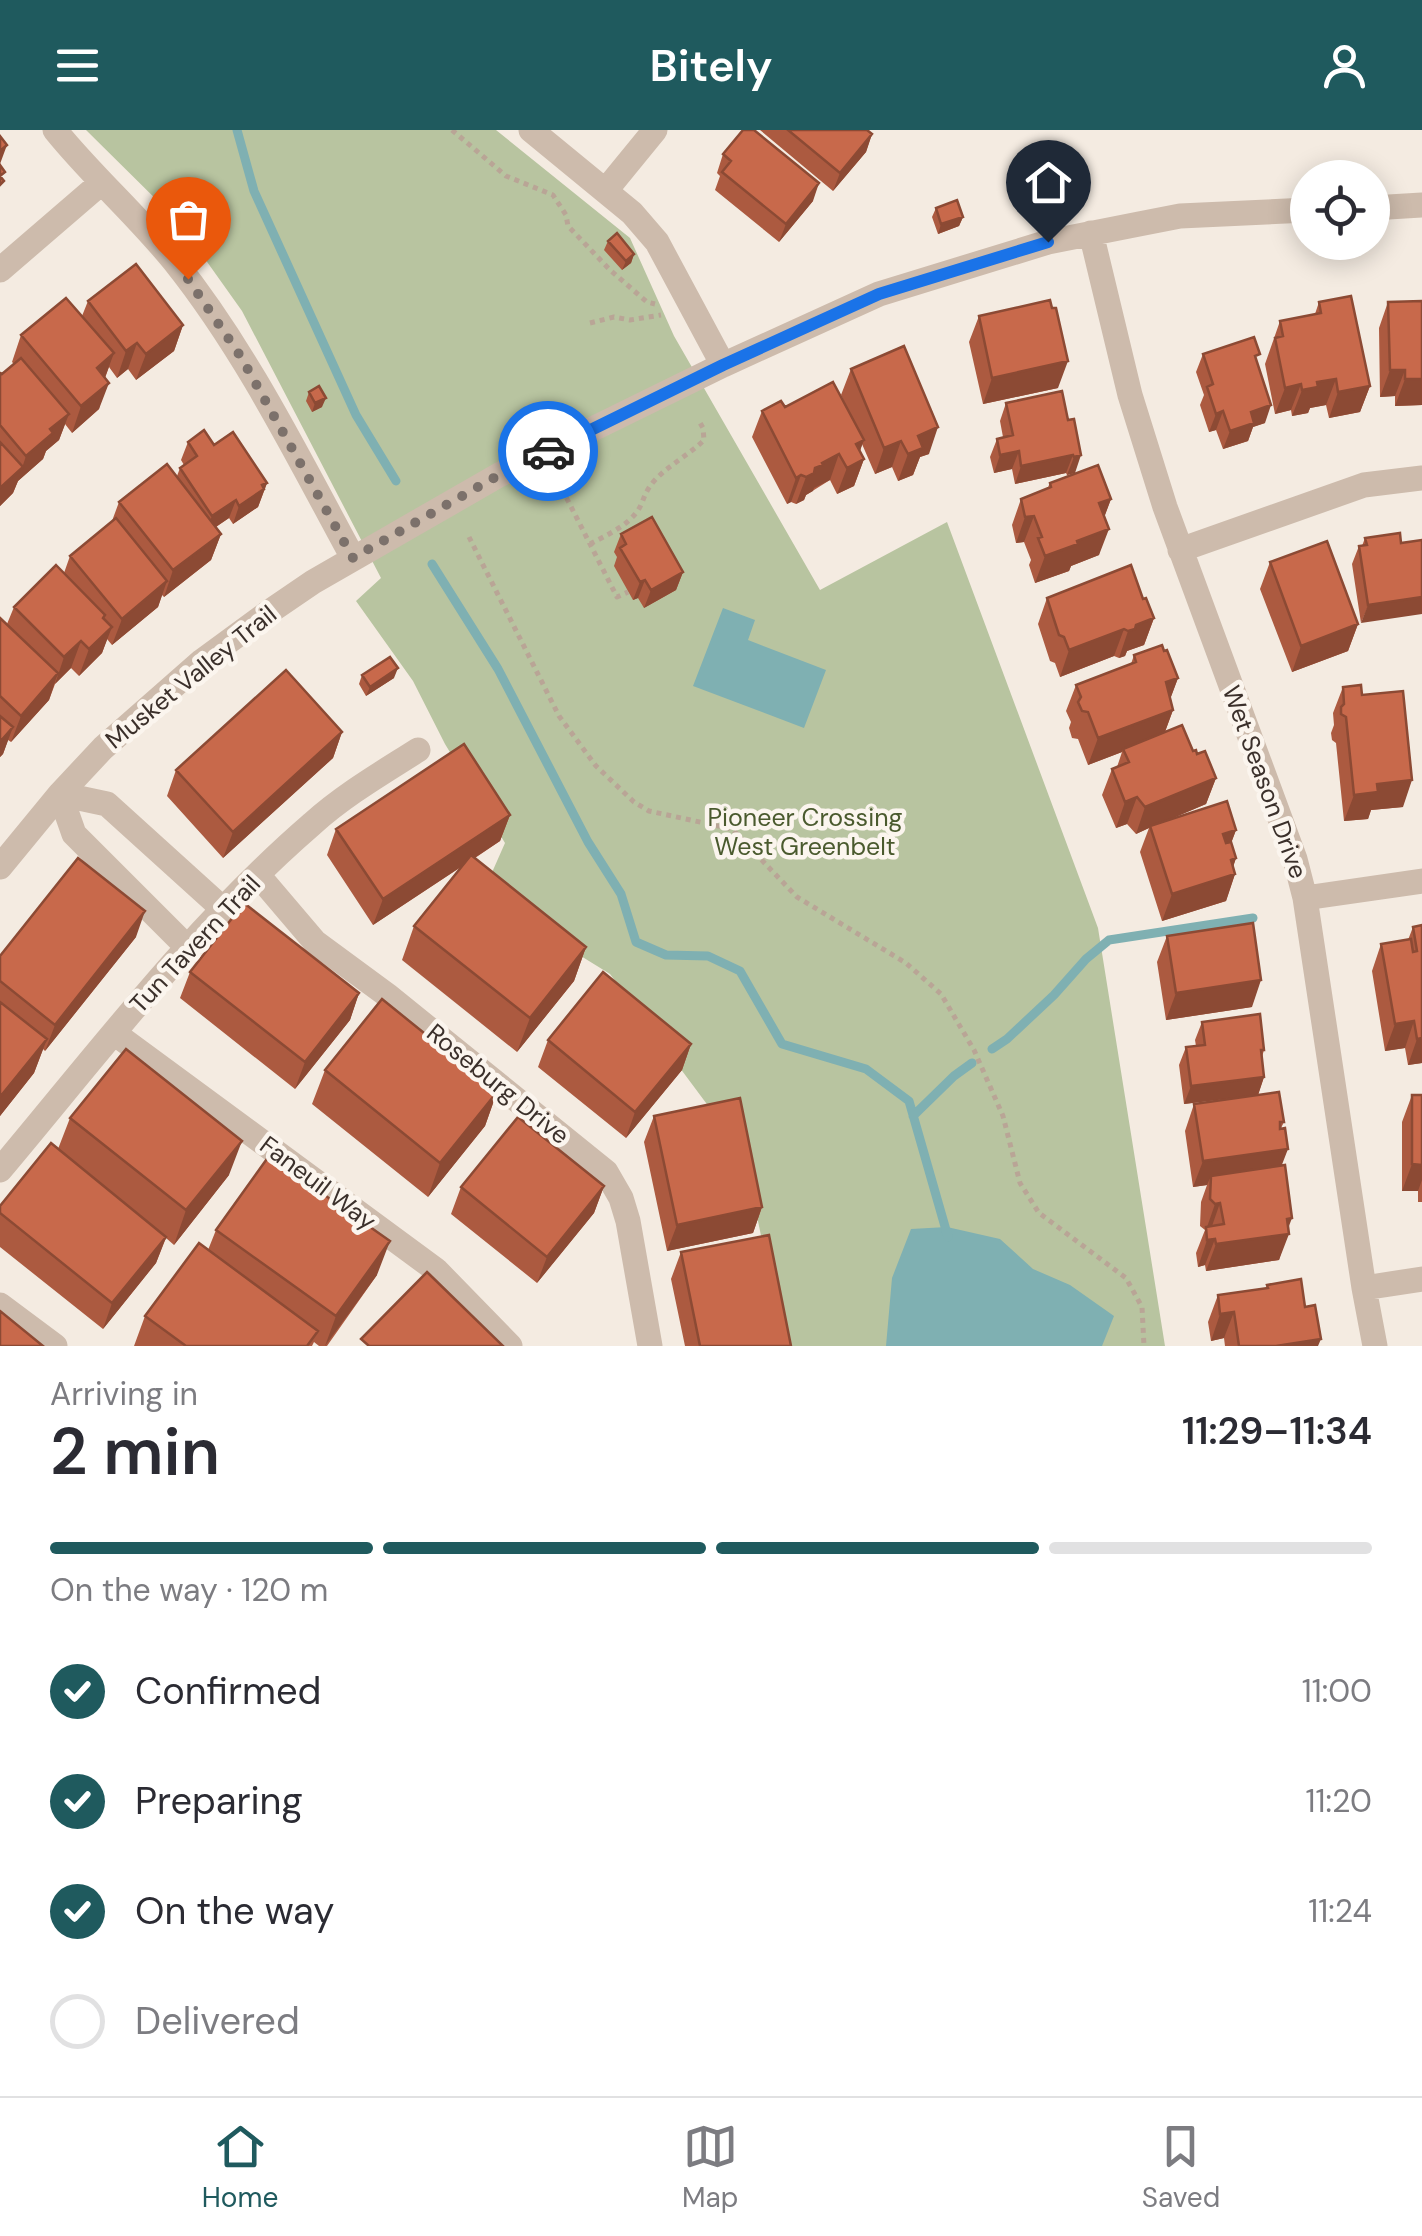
<!DOCTYPE html>
<html lang="en">
<head>
<meta charset="utf-8">
<style>
  body { margin:0; font-family:"DM Sans",sans-serif; background:#f2f2f3; color:#2b2b33; height:100vh; display:flex; flex-direction:column; font-size:38px; white-space:nowrap }
  * { box-sizing:border-box; margin:0 }
  p { font-size:32px; color:#7c7c81 }
  .icon { flex:none; width:55px; height:55px; fill:none; stroke:currentColor; stroke-width:2; stroke-linecap:round; stroke-linejoin:round }
  .map { position:relative; height:1216px; overflow:hidden }
  .sheet { display:flex; flex-direction:column; background:#fff; flex:1 }
  .sheet>* { flex:none }
  .controls { position:absolute; left:1290px; top:30px; display:grid; gap:20px }
  .controls a { display:grid; place-items:center; width:100px; height:100px; border-radius:50%; background:#fff; box-shadow:0 5px 25px #0003; font-size:50px }
  .pin { position:absolute; display:grid; place-items:center; width:85px; height:85px; color:#fff; margin:-102px -42px; border-radius:50% 50% 50% 0; rotate:-45deg; box-shadow:0 0 10px #0007 }
  .pin .icon { rotate:45deg }
  .courier { position:absolute; display:grid; place-items:center; width:100px; height:100px; margin:-50px; border:8px solid #1a73e8; border-radius:50%; background:#fff; color:#222; box-shadow:0 2px 12px #0007 }
  .overview em { font-style:normal; font-weight:600 }
  .overview div { display:flex; flex-direction:column-reverse }
  .overview { display:flex; align-items:center; justify-content:space-between; height:170px; padding:0 50px }
  h1 { font-size:65px; font-weight:600; line-height:75px }
  .bar { display:grid; grid-template-columns:repeat(4,1fr); gap:15px 10px; align-content:center; height:120px; padding:0 50px }
  .bar i { height:12px; border-radius:8px; background:#e1e1e2 }
  .bar .on { background:#1f5a5e }
  .bar p { grid-column:span 4 }
  ol { padding:0 50px; list-style:none }
  li { display:flex; align-items:center; gap:30px; height:110px }
  li p { margin-inline-start:auto }
  li .icon { padding:10px; border-radius:50%; background:#1f5a5e; color:#fff; stroke-width:4 }
  li:last-child { color:#7c7c81 }
  li i { width:55px; height:55px; border:5px solid #e1e1e2; border-radius:50% }
  header { display:flex; justify-content:space-between; align-items:center; height:130px; padding:0 50px; background:#1f5a5e; color:#fff; font-size:45px; font-weight:600 }
  .dock { display:flex; justify-content:space-around; align-items:center; height:140px; border-top:2px solid #e1e1e2; background:#fff; font-size:28px; color:#7c7c81 }
  .dock a { display:grid; justify-items:center; gap:5px }
  .dock .on { color:#1f5a5e }
  .map>svg:first-child { display:block }
</style>
</head>
<body>
<header><svg class="icon" aria-label="menu" viewBox="0 0 24 24"><path d="M4 6h16M4 12h16M4 18h16"/></svg>Bitely<svg class="icon" aria-label="person" viewBox="0 0 24 24"><circle cx="12" cy="8" r="4"/><path d="M4 21q1-7 8-7t8 7"/></svg></header>
<div class="map">
<svg width="1422" height="1216" viewBox="0 0 1422 1216">
  <rect width="100%" height="100%" fill="#f4ebe1"/>
  <path fill="#b8c4a0" d="M86,0H496L630,108L674,206L820,460L947,392L1098,798L1165,1216H784L744,1024L610,844L482,765L505,713L445,614L413,551L356,471L381,448L242,181L178,91Z"/>
  <path fill="#7fb0b2" d="M723,478L755,490L748,510L826,540L804,598L693,556Z
    M947,1097L1000,1109L1033,1139L1070,1155L1114,1186L1102,1216H886L892,1148L911,1099Z"/>
  <g fill="none" stroke-linecap="round" stroke-linejoin="round">
    <path stroke="#7fb0b2" stroke-width="9" d="M237,0L254,61L356,285L396,351
      M432,434L498,539L588,712L621,764L636,812L666,825L708,826L740,841L782,914L866,939L909,971L948,1107
      M992,919L1007,909L1054,865L1086,829L1109,810L1253,788
      M913,986L954,946L972,933"/>
    <path stroke="#b9a596" stroke-width="5" stroke-dasharray="5 5" stroke-linecap="butt" d="M452,0L506,46L553,65L566,85L568,96L610,140L647,172L655,174
      M590,193L614,187L630,190L661,185
      M562,359L617,467L628,462
      M469,407L559,586L596,636L634,672L649,681L732,699L797,767L906,833L941,864L974,920L1003,986L1020,1053L1039,1083L1126,1148L1142,1177L1144,1216
      M590,414C605,406 625,397 636,383C644,373 643,363 655,350C670,334 689,325 704,310L703,298L698,289"/>
    <path stroke="#cdbbac" stroke-width="25" d="M55,0C92,46 137,85 174,131C246,221 298,327 353,428
      M531,0L632,83L657,112L723,235
      M606,60L655,0
      M1372,78L1422,75
      M1091,103L1130,265L1165,377L1295,729L1305,768L1364,1158L1375,1216
      M0,140L101,53
      M1180,420L1364,355L1422,348
      M60,664L107,674L223,779
      M60,664L74,704L186,816
      M0,737L60,664L103,618L202,531L269,482L313,452L499,345L723,235L879,164L1048,112L1139,94L1180,86L1308,80
      M258,745L315,812L387,865L606,1042L621,1068L628,1091L650,1216
      M1305,768L1422,751
      M114,903L436,1140L510,1216
      M0,1040C100,921 194,796 312,694C344,665 382,643 418,620
      M1364,1158L1422,1149
      M0,1175L55,1216"/>
  </g>
  <path fill="#ac5a40" d="M760,0H867L872,4L866,22L833,61Z
    M723,24L813,71L779,112L715,60L720,46L717,43Z
    M936,78L963,87L959,96L938,104L932,87Z
    M608,111L634,124L631,133L622,140L604,120Z
    M88,171L183,195L174,221L136,250L128,239L117,248L109,237L105,248L99,279L72,303L65,294L59,310L46,321L43,329L18,351L13,363L0,376V243L2,244L14,234L12,232L21,205L82,186Z
    M1319,172L1370,256L1360,282L1329,288L1326,275L1310,278L1308,283L1292,286L1291,280L1275,284L1265,234L1280,191L1315,184Z
    M1388,172L1422,275L1395,276V266L1380,267L1379,198Z
    M979,186L1058,258L983,274L969,212Z
    M1203,224L1257,233L1265,293L1253,297L1248,311L1223,319L1216,300L1209,302L1200,275L1204,265L1196,242Z
    M851,239L929,324L920,327L913,345L898,351L892,337L875,344L862,314L860,321L864,329L854,356L837,364L830,350L806,365L804,370L796,374L791,372L787,374L752,307L762,281L785,277L847,278L841,265Z
    M309,262L322,277L312,282L306,271Z
    M1006,273L1068,290L1074,289L1075,343L1111,369L1104,387L1099,425L1071,436L1069,441L1035,453L1029,435L1031,430L1024,412L1016,413L1012,395L1021,369L1047,359L1050,353L1074,343L1067,345L1066,343L1015,354L1012,339L994,343L990,327L997,309L1003,307L1000,291Z
    M188,312L214,315L267,353L258,377L233,394L229,388L216,397L221,404L211,430L164,467L162,465L158,477L112,515L107,509L102,523L79,546L71,538L55,554L49,570L11,612L8,610L3,624L0,627V488L7,494L14,477L64,443L70,426L112,391L119,372L177,346L180,338L184,335L181,330Z
    M1400,403L1361,493L1352,434L1359,416H1362L1365,408Z
    M621,404L683,442L676,460L644,478L638,468L633,470L614,436L617,427L614,422Z
    M1270,432L1358,494L1348,521L1292,542L1260,459Z
    M1047,468L1143,469L1154,488L1144,515L1127,521L1125,526L1119,528L1114,526L1060,547L1055,533L1050,531L1038,494Z
    M1134,525L1178,548L1170,569L1173,580L1165,602L1197,624L1216,648L1206,674L1175,687L1236,700L1231,713L1236,728L1233,737L1235,744L1226,771L1162,791L1140,722L1149,698L1136,704L1127,694L1116,698L1102,665L1112,639L1117,637L1122,622L1088,635L1078,609L1072,608L1069,598L1071,592L1066,581L1076,555L1131,534Z
    M362,545L394,548L366,566L359,554Z
    M1343,557L1362,565L1403,677L1371,680L1368,689L1344,691L1336,613L1332,610L1331,603L1334,595L1333,583Z
    M342,602L333,628L223,728L167,666L176,640Z
    M510,685L500,711L475,728L586,817L574,851L517,922L402,830L414,796L461,737L373,795L327,725L336,699Z
    M1422,795V933L1408,935L1405,918L1385,921L1372,841L1381,814L1408,810L1413,797Z
    M1167,806L1252,877L1166,890L1157,832Z
    M136,807L45,921L43,919L34,943L0,986V826Z
    M190,842L359,863L350,890L295,959L180,868Z
    M1202,892L1264,920L1262,927L1264,947L1258,965L1184,974L1179,935L1186,917L1196,916L1195,910Z
    M548,910L691,914L682,940L626,1008L538,937Z
    M325,940L497,962L485,996L428,1067L312,974Z
    M1412,965H1422V1072H1418V1061H1402V992Z
    M1194,974L1284,992L1281,998V1036L1288,1098L1279,1130L1206,1141L1205,1135L1198,1137L1196,1123L1205,1100L1200,1096L1201,1072L1207,1055L1193,1057L1185,1001Z
    M654,986L762,1077L753,1103L667,1121L644,1012Z
    M70,988L229,1045L174,1115L166,1108L156,1133L103,1199L0,1117V1076L58,1019Z
    M604,1056L594,1083L537,1153L451,1084L461,1057Z
    M216,1100L377,1145L327,1216H319L314,1212L312,1216H134L145,1186L208,1120Z
    M681,1122L791,1216H685L671,1149Z
    M1267,1155L1305,1177L1318,1216H1225L1224,1208L1211,1211L1208,1192L1218,1165L1266,1158Z"/>
  <path fill="#8c4a34" d="M872,4L866,22L833,61L840,43Z
    M7,15L0,34V21Z
    M819,53L813,71L779,112L786,94Z
    M963,87L959,96L938,104L941,94Z
    M634,124L631,133L622,140L626,131Z
    M183,195L174,221L136,250L146,224Z
    M137,213L128,239L117,248L126,221Z
    M114,223L104,250L97,238Z
    M1068,231L1058,258L983,274L992,248Z
    M1390,240H1405L1395,266L1380,267Z
    M1336,249L1326,275L1310,278L1308,283L1292,286L1302,260L1317,252Z
    M1405,249H1422V275L1395,276Z
    M109,253L99,279L72,303L81,276Z
    M1301,254L1291,280L1275,284L1285,258Z
    M1370,256L1360,282L1329,288L1338,262Z
    M326,268L322,277L312,282L315,273Z
    M1271,275L1265,293L1253,297L1248,311L1223,319L1230,301L1251,282Z
    M1223,281L1216,300L1209,302L1216,284Z
    M69,284L59,310L46,321L43,329L18,351L13,363L0,376V358L22,338L26,326L50,299Z
    M938,297L929,324L920,327L913,345L898,351L908,324L918,306Z
    M864,310L855,334L864,329L854,356L837,364L856,314Z
    M901,311L892,337L875,344L884,318Z
    M1019,321L1012,339L994,343L1000,325Z
    M839,324L830,350L814,358L813,361L806,365L804,370L796,374L806,347L822,333Z
    M1073,325L1066,343L1015,354L1021,336Z
    M1081,325L1075,343L1067,345L1074,327Z
    M801,345L791,372L787,374L796,348Z
    M267,353L258,377L233,394L239,376Z
    M1111,369L1101,396L1099,373Z
    M236,370L229,388L205,404L212,386Z
    M1034,386L1024,412L1016,413L1025,387Z
    M1109,399L1099,425L1071,436L1069,441L1035,453L1045,426L1077,411Z
    M221,404L211,430L164,467L173,440Z
    M683,442L676,460L644,478L651,460Z
    M645,450L638,468L633,470L640,452Z
    M167,451L158,477L112,515L122,489Z
    M1422,467V484L1361,493L1368,475Z
    M1154,488L1144,515L1127,521L1125,526L1119,528L1128,501L1136,495Z
    M1358,494L1348,521L1292,542L1301,516Z
    M112,497L102,523L79,546L89,519Z
    M1124,499L1114,526L1060,547L1069,520Z
    M81,511L71,538L55,554L64,527Z
    M398,538L394,548L366,566L370,557Z
    M58,543L49,570L11,612L21,586Z
    M1178,548L1168,575L1166,552Z
    M1173,580L1163,607L1123,619L1122,622L1088,635L1098,608Z
    M13,597L3,624L0,627V612Z
    M342,602L333,628L223,728L233,702Z
    M1216,648L1206,674L1150,698V696L1149,698L1136,704L1145,677Z
    M1412,650L1403,677L1371,680L1368,689L1344,691L1354,665L1377,654Z
    M1137,667L1127,694L1116,698L1125,672Z
    M510,685L500,711L373,795L383,769Z
    M1236,700L1226,727L1223,704Z
    M1236,728L1230,746L1235,744L1226,771L1162,791L1172,764Z
    M145,781L136,807L45,921L55,895Z
    M586,817L574,851L517,922L530,888Z
    M1261,850L1252,877L1166,890L1176,863Z
    M359,863L350,890L295,959L305,932Z
    M1414,891L1405,918L1385,921L1395,894Z
    M1422,908V933L1408,935L1417,909Z
    M47,909L34,943L0,986V967Z
    M691,914L682,940L626,1008L635,982Z
    M1264,947L1258,965L1184,974L1191,956Z
    M497,962L485,996L428,1067L440,1033Z
    M242,1011L229,1045L174,1115L186,1080Z
    M1288,1019L1278,1045L1211,1046L1207,1055L1193,1057L1203,1031Z
    M1412,1034L1422,1035V1050L1418,1061H1402Z
    M604,1056L594,1083L537,1153L547,1127Z
    M1220,1073L1211,1099L1206,1100L1215,1074Z
    M762,1077L753,1103L667,1121L677,1095Z
    M1292,1088L1286,1104H1289L1279,1130L1206,1141L1216,1114Z
    M166,1107L156,1133L103,1199L112,1173Z
    M1215,1109L1205,1135L1198,1137L1207,1110Z
    M390,1111L377,1145L325,1216L336,1186Z
    M1234,1182L1224,1208L1211,1211L1220,1184Z
    M1321,1209L1318,1216H1276Z"/>
  <path fill="#c8694b" stroke="#8c4a34" stroke-width="2.5" d="M743,0H754L819,53L786,94L722,42L731,31L723,24Z
    M788,0H867L872,4L840,43Z
    M0,6L7,15L0,21Z
    M0,35L5,42L0,46L4,51L0,55Z
    M957,70L963,87L941,94L936,78Z
    M617,103L634,124L626,131L608,111Z
    M136,134L183,195L146,224L137,213L126,221L88,171Z
    M1351,166L1370,256L1338,262L1336,249L1317,252L1318,257L1302,260L1301,254L1285,258L1275,208L1283,206L1280,191L1321,183L1319,172Z
    M66,168L114,223L97,238L109,253L81,276L21,205Z
    M1050,170L1052,178H1056L1068,231L992,248L979,186Z
    M1422,171V249H1405V240H1390L1388,172Z
    M1254,207L1260,224L1255,226L1271,275L1251,282L1254,293L1230,301L1223,281L1216,284L1207,257L1213,254L1203,224Z
    M904,216L938,297L918,306L923,318L908,324L901,311L884,318L851,239Z
    M21,228L69,284L50,299L53,303L26,326L0,295V243L2,244Z
    M833,252L864,310L856,314L864,329L847,338L839,324L822,333L823,335L815,338L814,343L806,347L801,345L796,348L762,281L781,271L785,277Z
    M319,256L326,268L315,273L309,262Z
    M1062,261L1068,290L1074,289L1081,325L1074,327L1073,325L1021,336L1019,321L1000,325L997,309L1013,305L1006,273Z
    M204,300L214,315L233,302L267,353L262,355L264,359L239,376L236,370L212,386L180,338L197,326L188,312Z
    M0,312L23,337L0,358Z
    M167,334L221,404L173,440L119,372Z
    M1098,335L1111,369L1099,373L1109,399L1077,411L1078,414L1045,426L1038,408L1042,407L1034,386L1025,387L1021,369L1051,357L1050,353Z
    M652,387L683,442L651,460L645,450L640,452L620,418L626,414L621,404Z
    M116,388L167,451L122,489L70,426Z
    M1400,403L1401,413L1422,410V467L1368,475L1359,416L1367,415L1365,408Z
    M1327,411L1358,494L1301,516L1270,432Z
    M56,435L105,485L103,488L112,497L89,519L81,511L64,527L14,477Z
    M1131,435L1143,469L1146,468L1154,488L1136,495L1135,499L1128,501L1124,499L1069,520L1064,507L1059,505L1047,468Z
    M0,488L58,543L21,586L0,566Z
    M1162,515L1164,521L1167,520L1178,548L1166,552L1173,580L1098,608L1088,582L1082,581L1078,572L1081,567L1076,555L1136,532L1134,525Z
    M390,527L398,538L370,557L362,545Z
    M286,540L342,602L233,702L176,640Z
    M1361,555L1362,565L1403,561L1412,650L1377,654L1378,662L1354,665L1346,587L1341,584V577L1344,574L1343,557Z
    M0,586L13,597L0,612Z
    M1182,595L1193,621L1196,620L1197,624L1205,621L1216,648L1145,677L1137,667L1125,672L1112,639L1129,632L1123,619Z
    M464,614L510,685L383,769L336,699Z
    M1227,671L1236,700L1223,704L1226,713L1231,712L1236,728L1231,730L1235,744L1172,764L1150,696Z
    M471,725L586,817L530,888L414,796Z
    M78,728L145,781L55,895L0,851V826Z
    M244,773L359,863L305,932L190,842Z
    M1253,793L1261,850L1176,863L1167,806Z
    M1422,795V908L1417,909L1414,891L1395,894L1381,814L1411,809L1413,822L1417,821L1413,797Z
    M603,842L691,914L635,982L548,910Z
    M382,869L497,962L440,1033L325,940Z
    M0,872L47,909L0,967Z
    M1260,884L1264,920H1261L1264,947L1191,956L1186,917L1205,915L1202,892Z
    M126,919L242,1011L186,1080L70,988Z
    M1279,962L1284,992H1280V999L1285,998L1288,1019L1203,1031L1194,974Z
    M1412,965H1422V1035L1412,1034Z
    M740,968L762,1077L677,1095L654,986Z
    M518,987L604,1056L547,1127L461,1057Z
    M51,1013L166,1107L112,1173L0,1083V1076Z
    M269,1026L390,1111L336,1186L216,1100Z
    M1285,1035L1292,1088L1287,1089L1289,1104L1216,1114L1215,1109L1207,1110L1206,1097L1224,1094L1220,1073L1215,1074L1210,1069L1211,1046Z
    M769,1105L791,1216H700L681,1122Z
    M199,1113L318,1201L307,1216H186L145,1186Z
    M427,1142L503,1216H369L361,1209Z
    M1301,1149L1305,1177L1315,1175L1321,1209L1276,1216H1239L1234,1182L1220,1184L1218,1165L1268,1158L1267,1155Z
    M0,1181L43,1216H0Z"/>
  <g fill="none" stroke-linecap="round" stroke-linejoin="round">
    <path stroke="#7c716b" stroke-width="10" stroke-dasharray="0 18" d="M188,149L241,227L353,428L499,345L548,321"/>
    <path stroke="#1a73e8" stroke-width="12" d="M548,321L723,235L879,164L1048,112"/>
  </g>
  <g text-anchor="middle" dominant-baseline="central" stroke-width="9" stroke-linejoin="round" paint-order="stroke">
    <g font-size="25" fill="#3b302b" stroke="#fbf5ee">
      <text transform="translate(191 547) rotate(-39)">Musket Valley Trail</text>
      <text transform="translate(1265 652) rotate(70)">Wet Season Drive</text>
      <text transform="translate(195 814) rotate(-47)">Tun Tavern Trail</text>
      <text transform="translate(498 954) rotate(39)">Roseburg Drive</text>
      <text transform="translate(318 1053) rotate(37)">Faneuil Way</text>
    </g>
    <g font-size="25" fill="#4a5a2e" stroke="#fbf5ee">
      <text x="805" y="687">Pioneer Crossing<tspan x="805" dy="29">West Greenbelt</tspan></text>
    </g>
  </g>
</svg>
<div class="controls">
<a><svg class="icon" aria-label="locate" viewBox="0 0 24 24"><circle cx="12" cy="12" r="6"/><path d="M12 2v4M12 18v4M2 12h4M18 12h4"/></svg></a>
</div>
<div class="pin" style="left:188px;top:149px;background:#ea580c"><svg class="icon" aria-label="bag" viewBox="0 0 24 24"><path d="M5 8h14l-1 12H6zM9 8a3 3 0 0 1 6 0"/></svg></div>
<div class="pin" style="left:1048px;top:112px;background:#1f2937"><svg class="icon" aria-label="home" viewBox="0 0 24 24"><path d="M3 11l9-7 9 7M6 9v11h12V9"/></svg></div>
<div class="courier" style="left:548px;top:321px"><svg class="icon" aria-label="car" viewBox="0 0 24 24"><path d="M5 17H2v-5l4-1 3-4h7l3 4 3 1v5h-3M9 17h6M6 11h13"/><circle cx="7" cy="17" r="2"/><circle cx="17" cy="17" r="2"/></svg></div>
</div>
<section class="sheet">
<div class="overview"><div><h1>2 min</h1><p>Arriving in</p></div><em>11:29–11:34</em></div>
<div class="bar"><i class="on"></i><i class="on"></i><i class="on"></i><i></i><p>On the way · 120 m</p></div>
<ol>
<li><svg class="icon" aria-label="check" viewBox="0 0 24 24"><path d="M5 12l5 5 9-10"/></svg>Confirmed<p>11:00</p></li>
<li><svg class="icon" aria-label="check" viewBox="0 0 24 24"><path d="M5 12l5 5 9-10"/></svg>Preparing<p>11:20</p></li>
<li><svg class="icon" aria-label="check" viewBox="0 0 24 24"><path d="M5 12l5 5 9-10"/></svg>On the way<p>11:24</p></li>
<li><i></i>Delivered</li>
</ol>
</section>
<nav class="dock">
<a class="on"><svg class="icon" aria-label="home" viewBox="0 0 24 24"><path d="M3 11l9-7 9 7M6 9v11h12V9"/></svg>Home</a>
<a><svg class="icon" aria-label="map" viewBox="0 0 24 24"><path d="M3 6l6-2 6 2 6-2v14l-6 2-6-2-6 2zM9 4v14M15 6v14"/></svg>Map</a>
<a><svg class="icon" aria-label="saved" viewBox="0 0 24 24"><path d="M7 4h10v16l-5-4-5 4z"/></svg>Saved</a>
</nav>
</body>
</html>
